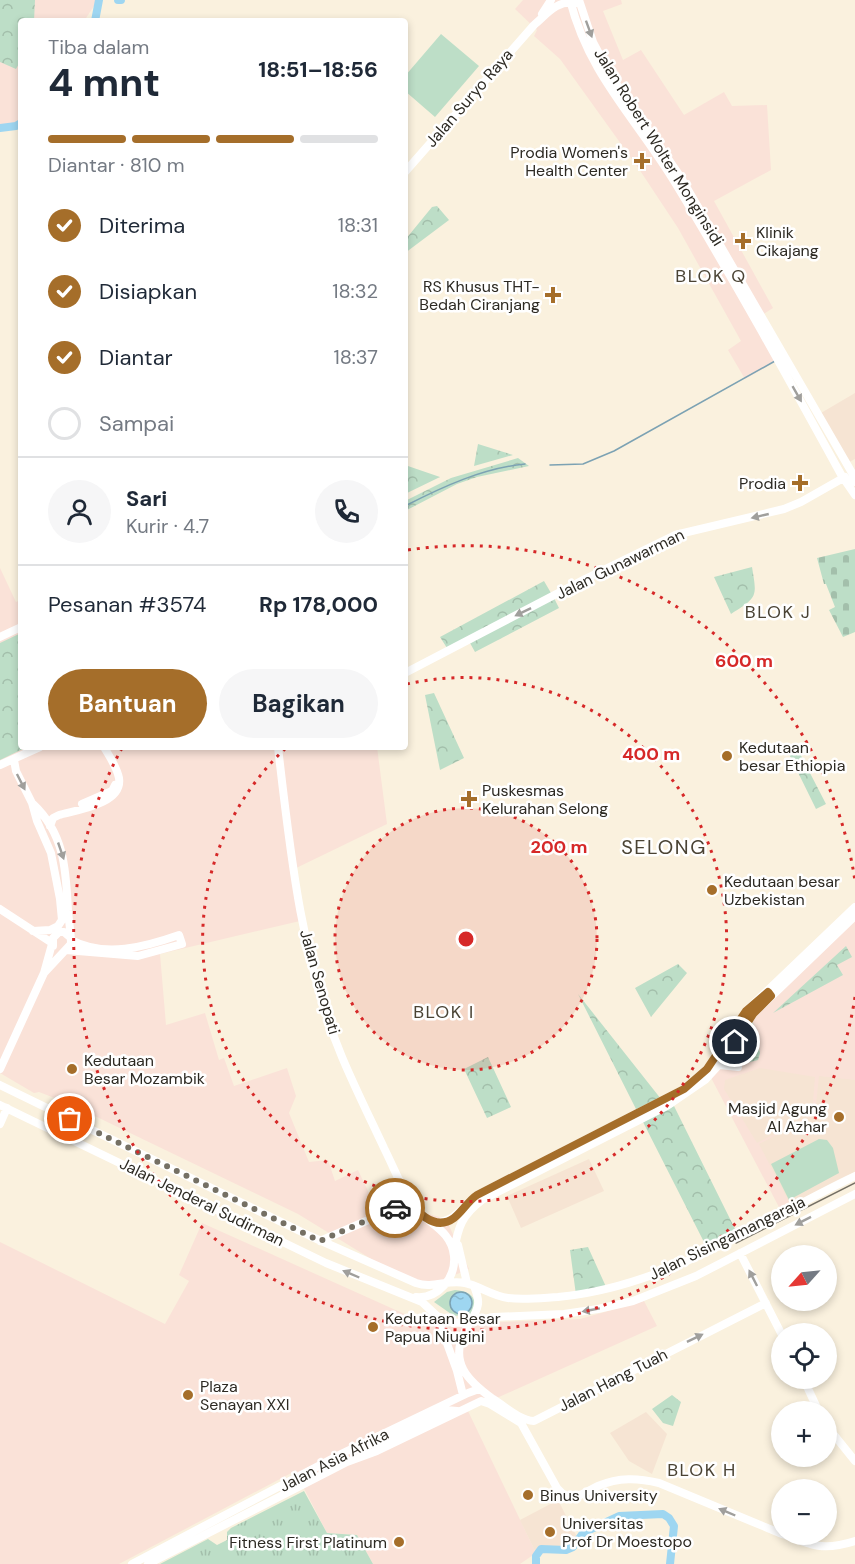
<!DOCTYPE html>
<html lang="id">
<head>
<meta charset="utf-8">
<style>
  body { margin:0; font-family:"DM Sans",sans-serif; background:#f6f6f7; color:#1f2937; height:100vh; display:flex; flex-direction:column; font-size:22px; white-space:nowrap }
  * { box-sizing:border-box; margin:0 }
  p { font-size:20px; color:#747a83 }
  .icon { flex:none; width:33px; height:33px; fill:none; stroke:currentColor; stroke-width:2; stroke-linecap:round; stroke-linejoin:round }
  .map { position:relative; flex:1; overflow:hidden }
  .sheet { position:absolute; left:18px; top:18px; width:390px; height:732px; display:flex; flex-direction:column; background:#fff; border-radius:6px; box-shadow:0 3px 9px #0003 }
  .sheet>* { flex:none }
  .needle { width:39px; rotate:243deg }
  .controls { position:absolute; left:771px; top:1245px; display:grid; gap:12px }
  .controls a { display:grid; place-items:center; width:66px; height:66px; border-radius:50%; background:#fff; box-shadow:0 3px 9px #0003; font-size:30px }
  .pin { position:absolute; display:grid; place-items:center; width:51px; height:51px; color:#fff; margin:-26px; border:3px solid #fff; border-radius:50%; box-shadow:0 2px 6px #0007 }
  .courier { position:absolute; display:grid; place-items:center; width:60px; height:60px; margin:-30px; border:4px solid #a56e2a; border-radius:50%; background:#fff; color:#222; box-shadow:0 2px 8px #0007 }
  .head em { font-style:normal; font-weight:700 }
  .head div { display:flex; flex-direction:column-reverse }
  .head { display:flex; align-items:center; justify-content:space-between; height:102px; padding:0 30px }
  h1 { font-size:39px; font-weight:700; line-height:45px }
  .bar { display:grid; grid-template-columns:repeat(4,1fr); gap:9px 6px; align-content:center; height:72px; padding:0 30px }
  .bar i { height:8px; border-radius:4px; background:#e0e1e3 }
  .bar .selected { background:#a56e2a }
  .bar p { grid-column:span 4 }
  .line { display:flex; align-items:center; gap:15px; padding:0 30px; border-top:2px solid #e0e1e3 }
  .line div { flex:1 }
  .round { display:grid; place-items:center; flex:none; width:63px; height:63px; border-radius:32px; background:#f6f6f7 }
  ol { padding:0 30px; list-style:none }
  li { display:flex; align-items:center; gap:18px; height:66px }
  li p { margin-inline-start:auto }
  li .icon { padding:6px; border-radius:50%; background:#a56e2a; color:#fff; stroke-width:4 }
  li:last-child { color:#747a83 }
  li i { width:33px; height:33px; border:3px solid #e0e1e3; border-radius:50% }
  .cta { display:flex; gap:12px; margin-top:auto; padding:12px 30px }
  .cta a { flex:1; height:69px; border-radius:36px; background:#a56e2a; color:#fff; font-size:24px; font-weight:700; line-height:69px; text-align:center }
  .cta a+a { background:#f6f6f7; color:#1f2937 }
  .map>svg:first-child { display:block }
</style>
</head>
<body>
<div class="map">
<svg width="855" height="1564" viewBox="0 0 855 1564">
  <defs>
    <pattern id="grass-tufts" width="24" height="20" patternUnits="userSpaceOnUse" patternTransform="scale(1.5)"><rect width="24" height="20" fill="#bddec7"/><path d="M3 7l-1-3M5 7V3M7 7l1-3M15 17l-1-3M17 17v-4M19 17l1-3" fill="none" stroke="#a3bfab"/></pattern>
    <pattern id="cemetery-stones" width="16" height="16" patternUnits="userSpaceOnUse" patternTransform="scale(1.5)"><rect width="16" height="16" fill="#bddec7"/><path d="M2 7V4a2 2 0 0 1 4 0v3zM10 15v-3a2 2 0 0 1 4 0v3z" fill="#a3bfab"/></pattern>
    <pattern id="park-crowns" width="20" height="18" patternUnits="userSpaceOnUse" patternTransform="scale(1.5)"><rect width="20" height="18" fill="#bddec7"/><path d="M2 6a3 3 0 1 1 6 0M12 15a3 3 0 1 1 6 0" fill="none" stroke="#a3bfab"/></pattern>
    <pattern id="water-ripples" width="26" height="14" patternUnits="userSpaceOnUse" patternTransform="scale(1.5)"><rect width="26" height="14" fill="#9ed6f1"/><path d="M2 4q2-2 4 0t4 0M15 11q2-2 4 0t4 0" fill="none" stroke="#88b8ce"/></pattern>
  </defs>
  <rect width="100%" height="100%" fill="#faf1de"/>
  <path fill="#fae2d8" d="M0,0H98L84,21H21V121L0,127Z
    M523,0H621L622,4L603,11L623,60L641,50L684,115L724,92L732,106L767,105L771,170L714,201L773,308L759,317L782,358L745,379L728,350L741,341L678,228L639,169L560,59L534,36L537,30L515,9Z
    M0,568L16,602L21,600V747H206L207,750L216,747H377L387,824L290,871L300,921L160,954L166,1025L205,1013L219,1060L224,1058L234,1086L287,1068L296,1096L289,1113L309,1162L328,1160L335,1181L358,1170L377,1210L412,1196L422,1212L446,1219L469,1269L438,1282L412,1284L298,1214L70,1104L39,1092L34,1093L0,1073Z
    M855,902V1174L781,1211L708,1072L739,1014Z
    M202,1223L429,1325L580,1319L644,1301L657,1326L468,1411L536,1553L520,1564H373L357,1535L327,1533L295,1471L119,1564H0V1242L165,1324L189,1281L179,1275Z"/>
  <path fill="#f6e4d3" d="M855,393V459L847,463L821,413Z
    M760,1068L815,1077L812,1115L757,1143L724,1089L725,1080Z
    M819,1076L855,1080V1174L791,1206L759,1144L815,1114Z
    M589,1159L604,1191L521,1228L507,1196Z
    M646,1412L667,1434L652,1474L629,1461L610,1433Z
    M558,1500L580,1543L571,1552L536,1553L520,1520Z"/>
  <path fill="url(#grass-tufts)" d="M304,1491L327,1533L357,1535L373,1564H160L208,1539L217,1545L227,1540V1532L231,1528Z"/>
  <path fill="url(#cemetery-stones)" d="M855,549V632L843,637L829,610L835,607L826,584H824L817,558Z"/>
  <path fill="url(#park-crowns)" d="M0,0H35L34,21H21V60L16,69L0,62Z
    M437,206L449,220L405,253V240L432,207Z
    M478,444L513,455L474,466Z
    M518,458L529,466L477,477L457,484L405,511V501L451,478Z
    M405,465L440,477L405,494Z
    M752,567C757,597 758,597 731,614L714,577Z
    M544,581L551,593L447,648L440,637Z
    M554,598L559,608L475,652L470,643Z
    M21,633V747H27L0,760V643Z
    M434,693L464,758L440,770L425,695Z
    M795,744L826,804L816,809L786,748Z
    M846,946L852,957L837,965L843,975L773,1013Z
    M678,964L687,973L651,1017L635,988Z
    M578,994L661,1099L637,1111Z
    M750,1020L753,1023L760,1053L758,1060L738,1065L727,1063Z
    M488,1057L511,1107L487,1118L464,1069Z
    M674,1106L736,1231L706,1246L643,1122Z
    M588,1247L607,1289L576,1295L570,1250Z
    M455,1290C471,1291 480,1299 471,1314L454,1316L434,1302L447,1292Z
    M672,1395L681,1402L673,1426L663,1423L652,1409Z"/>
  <path fill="#bddec7" d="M441,34L479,66L435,117L405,91V76Z
    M819,1139L827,1140L833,1148L839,1173L789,1200L771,1164Z"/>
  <path fill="url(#water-ripples)" stroke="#7ca2b3" stroke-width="1.5" d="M450 1303a11 11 0 1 1 22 0a11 11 0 1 1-22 0Z"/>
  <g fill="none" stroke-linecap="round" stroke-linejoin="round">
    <path stroke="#7ca2b3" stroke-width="1.5" d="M550,465L583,464L614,451L775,361
      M405,506C442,487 483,468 525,464"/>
    <path stroke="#9ed6f1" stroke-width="8" d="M118,0H121
      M95,21L99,0
      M0,128L16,126L21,123
      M536,1564V1556L541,1549L566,1550L573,1547L583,1533L619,1516L663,1514L669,1518L674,1526L670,1564"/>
    <path stroke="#fff" stroke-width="8" d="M570,0C589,75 635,117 674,181C733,278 788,378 843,478L855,482
      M579,0L593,42L611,76L680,176L855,478
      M542,14L551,0
      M405,172L534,25C547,14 557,0 575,3
      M844,479L855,495
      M0,637L21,627
      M405,673L585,579L675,535L784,509L801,502L845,477
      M278,747C290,851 301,959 342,1057C355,1088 370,1118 384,1148C393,1166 400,1184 410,1201C423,1223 451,1227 454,1256C456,1278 438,1299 416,1297
      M14,760L16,771L32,803L37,821L51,853L60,899L62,920L58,926L50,930L33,931
      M0,765L40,747
      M33,804C65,834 66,871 68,911C69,922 71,933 71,944L44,973
      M82,804L112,791L115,785
      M50,826L53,818L59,815C77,810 123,804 119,778C117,767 109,756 104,747
      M0,909L52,943
      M53,946V938L59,932H64L71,938
      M66,950L138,956L182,944L179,935C145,947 105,958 71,940
      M720,1065L738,1067
      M0,1069L44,973L52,944
      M0,1085L310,1236L416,1283C433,1289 448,1279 465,1283C480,1286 492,1296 508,1298C524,1300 541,1298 558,1297C667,1287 758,1222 855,1176
      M0,1105L326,1263L422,1302L437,1316L453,1323L470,1322L494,1317L564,1314L598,1309L633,1301L696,1276L855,1194
      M0,1124L7,1108
      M432,1222C456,1223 460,1208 477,1195L684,1089L710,1066L746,1011L855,907
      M320,1241L410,1202
      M458,1245L467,1283
      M454,1251C458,1227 462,1215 482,1200L667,1106L705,1080L726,1057L753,1014L855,916
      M740,1253L782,1335
      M474,1286C476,1292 479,1298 478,1304C477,1313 470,1322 466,1329C448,1362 468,1381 493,1399C506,1407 519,1420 534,1421L766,1303
      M437,1316L457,1371L463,1395
      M803,1378L819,1412
      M826,1425L855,1461
      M371,1440L378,1445L440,1413L446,1410L457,1411
      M783,1534C812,1546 824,1551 855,1541
      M132,1564L343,1453L468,1393L479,1389
      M148,1564L347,1462L377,1451L481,1401L490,1404L521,1423L557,1488L567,1498C579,1498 587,1491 598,1486C619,1477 638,1478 659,1483L782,1534"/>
    <path stroke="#757065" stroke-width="1.5" d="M736,1243L855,1183"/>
  </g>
  <defs><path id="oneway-solid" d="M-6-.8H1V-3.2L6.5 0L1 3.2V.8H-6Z" transform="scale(1.5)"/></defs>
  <g fill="#a09f9c">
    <use href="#oneway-solid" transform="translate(589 29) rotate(70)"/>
    <use href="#oneway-solid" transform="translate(797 394) rotate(60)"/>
    <use href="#oneway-solid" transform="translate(760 516) rotate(167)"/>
    <use href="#oneway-solid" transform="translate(523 612) rotate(154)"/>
    <use href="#oneway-solid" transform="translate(21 782) rotate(63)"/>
    <use href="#oneway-solid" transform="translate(61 851) rotate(71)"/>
    <use href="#oneway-solid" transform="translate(803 1221) rotate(153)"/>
    <use href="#oneway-solid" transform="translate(351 1274) rotate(-157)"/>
    <use href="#oneway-solid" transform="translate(753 1278) rotate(-117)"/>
    <use href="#oneway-solid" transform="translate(591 1310) rotate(170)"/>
    <use href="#oneway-solid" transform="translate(695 1338) rotate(-26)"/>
    <use href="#oneway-solid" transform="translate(727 1512) rotate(-157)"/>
  </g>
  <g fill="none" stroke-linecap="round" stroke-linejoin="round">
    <path stroke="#757064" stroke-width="6" stroke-dasharray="0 10.8" d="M70,1119L320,1241L395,1208"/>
    <path stroke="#a56e2a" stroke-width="8" d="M395,1208L410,1202C420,1215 436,1231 454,1218C462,1212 468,1201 477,1195L684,1089L707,1069L746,1011L768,992L771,996L753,1014L735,1042"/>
  </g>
  <circle cx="466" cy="939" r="131" fill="#d62828" fill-opacity=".12"/>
  <g fill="none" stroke="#d62828" stroke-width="3" stroke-dasharray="3 6">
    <circle cx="466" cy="939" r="131"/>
    <path d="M407 684A262 262 0 1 1 287 747"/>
    <path d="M855 997A393 393 0 1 1 122 748M408 550A393 393 0 0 1 855 881"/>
  </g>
  <g fill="#a56e2a" stroke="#fff" stroke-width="2">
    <path d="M639 152h6v6h6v6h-6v6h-6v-6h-6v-6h6z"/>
    <path d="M740 232h6v6h6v6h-6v6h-6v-6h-6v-6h6z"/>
    <path d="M550 286h6v6h6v6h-6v6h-6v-6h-6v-6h6z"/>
    <path d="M797 474h6v6h6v6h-6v6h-6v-6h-6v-6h6z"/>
    <circle cx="727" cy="756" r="6"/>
    <path d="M466 790h6v6h6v6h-6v6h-6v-6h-6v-6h6z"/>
    <circle cx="712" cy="890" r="6"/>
    <circle cx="72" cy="1069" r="6"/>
    <circle cx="839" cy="1117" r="6"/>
    <circle cx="373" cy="1327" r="6"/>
    <circle cx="188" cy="1395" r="6"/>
    <circle cx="528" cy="1495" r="6"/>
    <circle cx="550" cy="1532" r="6"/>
    <circle cx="399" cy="1542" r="6"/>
  </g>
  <g text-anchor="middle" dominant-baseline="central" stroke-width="5" stroke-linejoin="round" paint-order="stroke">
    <g font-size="16" fill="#2d2a23" stroke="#fff">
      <text transform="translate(469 98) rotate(-49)">Jalan Suryo Raya</text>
      <text transform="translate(659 147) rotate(58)">Jalan Robert Wolter Monginsidi</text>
      <text transform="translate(620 564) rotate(-26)">Jalan Gunawarman</text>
      <text transform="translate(320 982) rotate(74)">Jalan Senopati</text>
      <text transform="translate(202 1202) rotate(26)">Jalan Jenderal Sudirman</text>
      <text transform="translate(727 1238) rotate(-26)">Jalan Sisingamangaraja</text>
      <text transform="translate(613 1380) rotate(-27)">Jalan Hang Tuah</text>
      <text transform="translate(334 1460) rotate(-27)">Jalan Asia Afrika</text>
    </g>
    <g font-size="16" fill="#2d2a23" stroke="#fff" text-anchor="start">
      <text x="628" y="152" text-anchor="end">Prodia Women's<tspan x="628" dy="18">Health Center</tspan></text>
      <text x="756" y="232">Klinik<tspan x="756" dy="18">Cikajang</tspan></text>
      <text x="540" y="286" text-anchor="end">RS Khusus THT-<tspan x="540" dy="18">Bedah Ciranjang</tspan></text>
      <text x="786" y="483" text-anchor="end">Prodia</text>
      <text x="739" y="747">Kedutaan<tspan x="739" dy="18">besar Ethiopia</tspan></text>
      <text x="482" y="790">Puskesmas<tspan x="482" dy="18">Kelurahan Selong</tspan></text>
      <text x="724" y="881">Kedutaan besar<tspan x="724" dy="18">Uzbekistan</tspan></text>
      <text x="84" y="1060">Kedutaan<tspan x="84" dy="18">Besar Mozambik</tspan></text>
      <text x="827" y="1108" text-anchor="end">Masjid Agung<tspan x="827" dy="18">Al Azhar</tspan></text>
      <text x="385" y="1318">Kedutaan Besar<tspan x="385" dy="18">Papua Niugini</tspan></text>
      <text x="200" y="1386">Plaza<tspan x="200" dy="18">Senayan XXI</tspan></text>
      <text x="540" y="1495">Binus University</text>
      <text x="562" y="1523">Universitas<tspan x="562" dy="18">Prof Dr Moestopo</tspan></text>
      <text x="387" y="1542" text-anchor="end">Fitness First Platinum</text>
    </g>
    <g font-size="18" letter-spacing="1.5" fill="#4a4334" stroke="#fff">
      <text x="711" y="276">BLOK Q</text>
      <text x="778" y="612">BLOK J</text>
      <text x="444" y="1012">BLOK I</text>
      <text x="702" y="1470">BLOK H</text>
    </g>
    <g font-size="20" letter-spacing="1.5" fill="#4a4334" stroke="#fff">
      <text x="664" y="847">SELONG</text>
    </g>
  </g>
  <circle cx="466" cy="939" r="9" fill="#d62828" stroke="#fff" stroke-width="3"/>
  <g font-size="18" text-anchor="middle" font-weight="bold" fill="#d62828" stroke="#fff" stroke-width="5" stroke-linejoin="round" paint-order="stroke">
    <text x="744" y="667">600 m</text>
    <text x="651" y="760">400 m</text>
    <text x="559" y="853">200 m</text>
  </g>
</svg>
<div class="controls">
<a><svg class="needle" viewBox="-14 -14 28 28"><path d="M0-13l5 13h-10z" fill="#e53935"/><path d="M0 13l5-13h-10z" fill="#747a83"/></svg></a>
<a><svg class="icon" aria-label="locate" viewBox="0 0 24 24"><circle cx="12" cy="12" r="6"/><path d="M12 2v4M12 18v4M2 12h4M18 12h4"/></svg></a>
<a>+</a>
<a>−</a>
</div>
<div class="pin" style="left:70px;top:1119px;background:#ea580c"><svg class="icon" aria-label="bag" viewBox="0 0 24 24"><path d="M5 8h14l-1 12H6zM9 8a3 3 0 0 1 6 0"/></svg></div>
<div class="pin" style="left:735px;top:1042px;background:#1f2937"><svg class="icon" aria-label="home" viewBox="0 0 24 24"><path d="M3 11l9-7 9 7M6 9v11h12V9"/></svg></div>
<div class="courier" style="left:395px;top:1208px"><svg class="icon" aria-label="car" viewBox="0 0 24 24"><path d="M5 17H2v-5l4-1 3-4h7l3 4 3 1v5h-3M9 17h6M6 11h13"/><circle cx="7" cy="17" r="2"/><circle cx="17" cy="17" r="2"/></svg></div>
<section class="sheet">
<div class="head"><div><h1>4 mnt</h1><p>Tiba dalam</p></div><em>18:51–18:56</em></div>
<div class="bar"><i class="selected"></i><i class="selected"></i><i class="selected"></i><i></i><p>Diantar · 810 m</p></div>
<ol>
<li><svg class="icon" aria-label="check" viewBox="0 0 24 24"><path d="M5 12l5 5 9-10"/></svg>Diterima<p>18:31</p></li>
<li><svg class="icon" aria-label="check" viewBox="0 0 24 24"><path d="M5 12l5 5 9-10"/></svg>Disiapkan<p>18:32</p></li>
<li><svg class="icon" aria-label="check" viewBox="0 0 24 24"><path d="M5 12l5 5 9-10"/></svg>Diantar<p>18:37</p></li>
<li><i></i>Sampai</li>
</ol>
<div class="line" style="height:108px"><a class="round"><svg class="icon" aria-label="person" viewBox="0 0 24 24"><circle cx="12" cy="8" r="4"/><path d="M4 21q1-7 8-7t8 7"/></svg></a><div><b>Sari</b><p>Kurir · 4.7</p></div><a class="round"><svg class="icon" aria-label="phone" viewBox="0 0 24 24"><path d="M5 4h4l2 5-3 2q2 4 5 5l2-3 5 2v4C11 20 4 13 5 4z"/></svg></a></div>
<div class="line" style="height:78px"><div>Pesanan #3574</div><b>Rp 178,000</b></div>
<div class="cta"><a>Bantuan</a><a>Bagikan</a></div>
</section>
</div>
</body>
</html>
